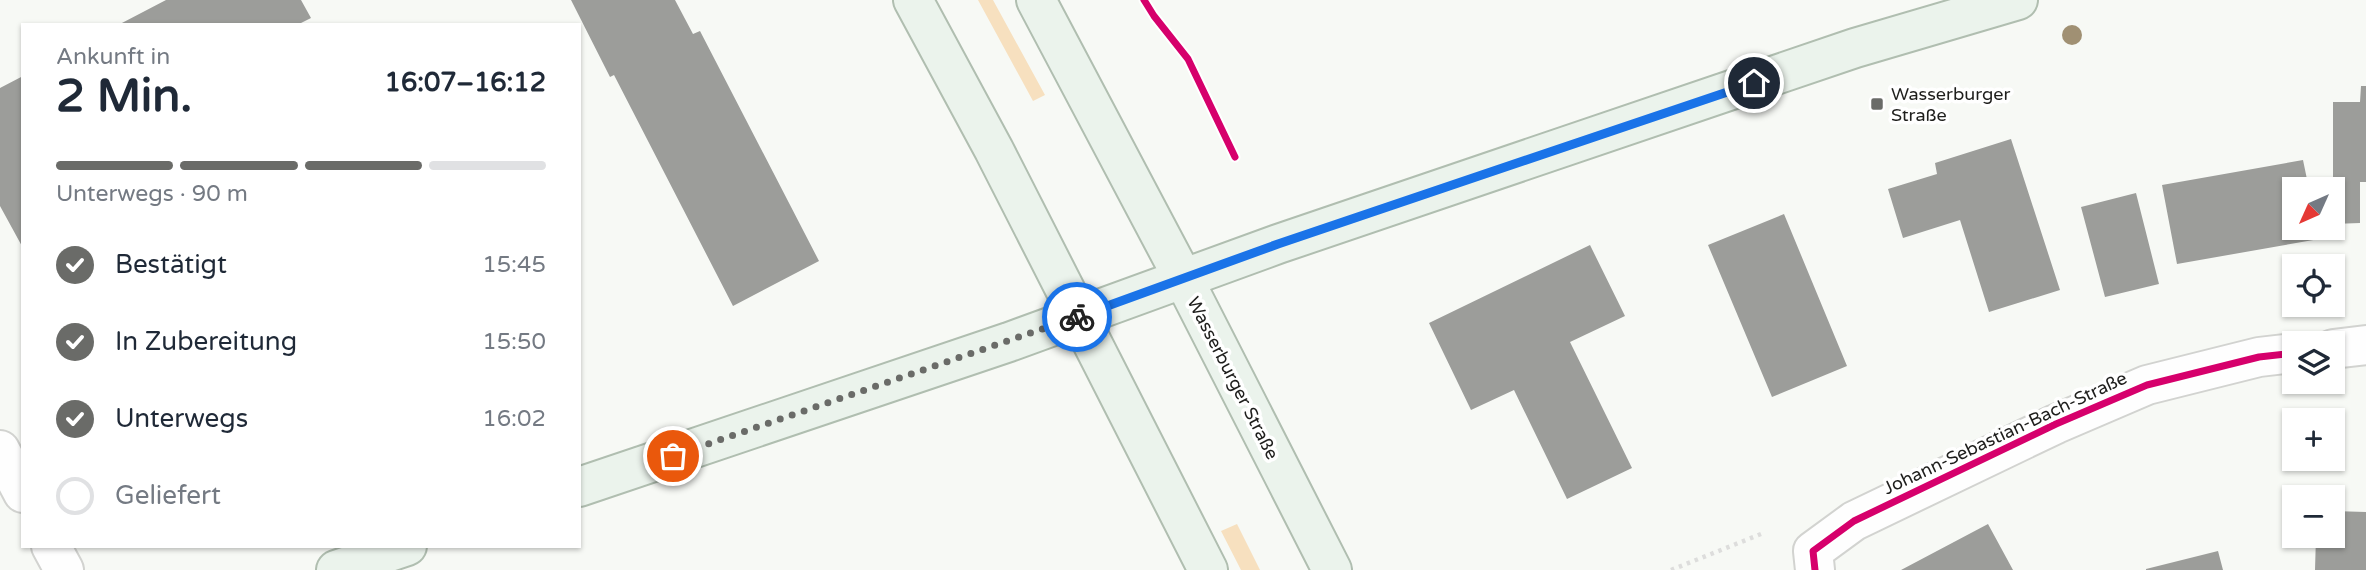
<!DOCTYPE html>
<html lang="de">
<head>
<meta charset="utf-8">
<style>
  body { margin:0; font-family:"Varela Round",sans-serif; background:#f2f2f3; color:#1f2937; height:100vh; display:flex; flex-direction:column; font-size:26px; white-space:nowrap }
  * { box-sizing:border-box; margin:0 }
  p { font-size:23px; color:#747a83 }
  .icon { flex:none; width:38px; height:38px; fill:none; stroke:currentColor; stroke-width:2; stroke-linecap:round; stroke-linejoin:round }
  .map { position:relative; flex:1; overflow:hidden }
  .sheet { position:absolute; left:21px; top:23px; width:560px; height:525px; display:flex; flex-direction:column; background:#fff; border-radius:0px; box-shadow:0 2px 5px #0004 }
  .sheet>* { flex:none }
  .needle { width:46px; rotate:225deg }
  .controls { position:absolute; left:2282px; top:177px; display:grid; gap:14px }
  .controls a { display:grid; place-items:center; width:63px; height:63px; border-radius:0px; background:#fff; box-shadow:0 2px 5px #0004; font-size:35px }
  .pin { position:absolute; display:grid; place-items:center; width:60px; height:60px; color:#fff; margin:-30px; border:4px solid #fff; border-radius:50%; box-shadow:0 2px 7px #0007 }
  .courier { position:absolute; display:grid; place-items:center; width:70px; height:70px; margin:-35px; border:5px solid #1a73e8; border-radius:50%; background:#fff; color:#222; box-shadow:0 2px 9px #0007 }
  .head em { font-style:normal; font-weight:700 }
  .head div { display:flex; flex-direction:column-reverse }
  .head { display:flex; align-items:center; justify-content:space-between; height:119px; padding:0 35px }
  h1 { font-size:46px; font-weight:700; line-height:52px }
  .bar { display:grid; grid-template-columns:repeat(4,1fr); gap:10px 7px; align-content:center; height:84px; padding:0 35px }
  .bar i { height:9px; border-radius:5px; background:#e0e1e3 }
  .bar .current { background:#6a6b68 }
  .bar p { grid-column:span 4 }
  ol { padding:0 35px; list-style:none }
  li { display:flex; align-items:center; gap:21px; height:77px }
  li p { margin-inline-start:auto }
  li .icon { padding:7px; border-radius:50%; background:#6a6b68; color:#fff; stroke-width:4 }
  li:last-child { color:#747a83 }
  li i { width:38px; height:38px; border:4px solid #e0e1e3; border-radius:50% }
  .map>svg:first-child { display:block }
</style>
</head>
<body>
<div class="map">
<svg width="2366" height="570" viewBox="0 0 2366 570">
  <rect width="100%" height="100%" fill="#f7f9f5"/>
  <path fill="#f7e0bf" d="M978,0H993L1045,95L1033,101Z
    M1237,524L1260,570H1241L1221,531Z"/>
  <path fill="#9c9d9a" d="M166,0H301L311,18L299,24H120Z
    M571,0H675L693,34L700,31L819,261L733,306L614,75L610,77Z
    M23,76V248L0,206V88Z
    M2361,86H2366V182H2360V223L2333,224V102H2360Z
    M2011,139L2060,290L1989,312L1960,220L1903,238L1888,189L1937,174L1935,163Z
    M2303,160L2309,189H2294V228H2316L2319,239L2177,264L2162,185Z
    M2136,193L2159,284L2105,297L2081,207Z
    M1784,214L1847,366L1772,397L1708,245Z
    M1590,245L1625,316L1570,342L1632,468L1567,499L1514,390L1471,410L1429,323Z
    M2333,511L2366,512V570H2315L2316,536H2333Z
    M1988,524L2013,570H1901Z
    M2218,551L2223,570H2146V569Z"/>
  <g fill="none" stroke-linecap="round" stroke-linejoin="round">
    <defs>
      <path id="minor" d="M2333,349L2366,345
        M0,450L23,493
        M51,546L64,570
        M1815,570L1813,551L1854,521L2056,424L2147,385L2259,357L2294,353"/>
      <path id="major" d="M913,0L994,150L1208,570
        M1036,0L1183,278L1332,570
        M579,487L1009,342L1278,244L1855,48L2018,0
        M336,570L407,546"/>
    </defs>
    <use href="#minor" stroke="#d2d3d0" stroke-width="42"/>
    <use href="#major" stroke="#b0beb0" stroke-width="42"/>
    <path stroke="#dddddc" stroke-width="4.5" stroke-dasharray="3.5 5" stroke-linecap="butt" d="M1671,570L1761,534"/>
    <use href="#minor" stroke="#fefefe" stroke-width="38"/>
    <use href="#major" stroke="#ebf3ec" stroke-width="38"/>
    <defs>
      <path id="cycleway" d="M1144,0L1154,16L1188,59L1235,157
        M1815,570L1813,551L1854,521L2056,424L2147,385L2259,357L2294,353"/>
    </defs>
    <use href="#cycleway" stroke="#fff" stroke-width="11"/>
    <use href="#cycleway" stroke="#d6006c" stroke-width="7"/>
  </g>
  <circle fill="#a09073" cx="2072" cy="35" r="10"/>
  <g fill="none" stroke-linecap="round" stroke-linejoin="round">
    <path stroke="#6a6b68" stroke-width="7" stroke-dasharray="0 12.6" d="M673,456L1077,317"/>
    <path stroke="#1a73e8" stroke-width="9" d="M1077,317L1278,244L1754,83"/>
  </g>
  <rect fill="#6a6b68" stroke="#fff" stroke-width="2.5" x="1870" y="97" width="14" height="14" rx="3.5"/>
  <g text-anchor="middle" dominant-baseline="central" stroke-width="7" stroke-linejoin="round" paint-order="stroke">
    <g font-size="18" fill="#1e1e1c" stroke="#fff" text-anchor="start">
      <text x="1891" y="94">Wasserburger<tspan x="1891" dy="21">Straße</tspan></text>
    </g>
    <g font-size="18" fill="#1e1e1c" stroke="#fff">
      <text transform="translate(1233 378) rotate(63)">Wasserburger Straße</text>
      <text transform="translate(2005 433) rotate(-25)">Johann-Sebastian-Bach-Straße</text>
    </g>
  </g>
</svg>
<div class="controls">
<a><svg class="needle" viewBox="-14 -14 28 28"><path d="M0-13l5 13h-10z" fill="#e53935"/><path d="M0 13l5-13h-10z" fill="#747a83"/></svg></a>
<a><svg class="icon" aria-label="locate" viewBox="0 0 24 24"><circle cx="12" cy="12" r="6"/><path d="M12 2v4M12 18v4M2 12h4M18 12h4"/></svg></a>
<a><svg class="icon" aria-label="layers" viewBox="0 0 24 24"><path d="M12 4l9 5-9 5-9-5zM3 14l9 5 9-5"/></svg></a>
<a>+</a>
<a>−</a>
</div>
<div class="pin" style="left:673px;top:456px;background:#ea580c"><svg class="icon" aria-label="bag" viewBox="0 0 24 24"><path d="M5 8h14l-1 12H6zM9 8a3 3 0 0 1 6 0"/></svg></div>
<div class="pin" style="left:1754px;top:83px;background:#1f2937"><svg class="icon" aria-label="home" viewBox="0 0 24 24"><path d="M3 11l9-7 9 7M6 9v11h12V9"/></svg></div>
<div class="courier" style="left:1077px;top:317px"><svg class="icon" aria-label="bike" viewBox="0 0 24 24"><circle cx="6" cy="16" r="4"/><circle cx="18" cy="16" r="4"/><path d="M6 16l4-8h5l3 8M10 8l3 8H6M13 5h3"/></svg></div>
<section class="sheet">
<div class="head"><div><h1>2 Min.</h1><p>Ankunft in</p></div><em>16:07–16:12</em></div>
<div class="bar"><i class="current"></i><i class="current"></i><i class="current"></i><i></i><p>Unterwegs · 90 m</p></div>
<ol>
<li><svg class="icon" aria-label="check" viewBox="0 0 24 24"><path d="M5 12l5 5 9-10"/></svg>Bestätigt<p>15:45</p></li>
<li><svg class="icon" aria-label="check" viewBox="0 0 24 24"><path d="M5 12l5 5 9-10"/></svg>In Zubereitung<p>15:50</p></li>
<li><svg class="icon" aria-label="check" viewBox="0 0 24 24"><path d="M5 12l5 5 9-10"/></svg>Unterwegs<p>16:02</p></li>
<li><i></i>Geliefert</li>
</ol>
</section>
</div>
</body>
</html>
